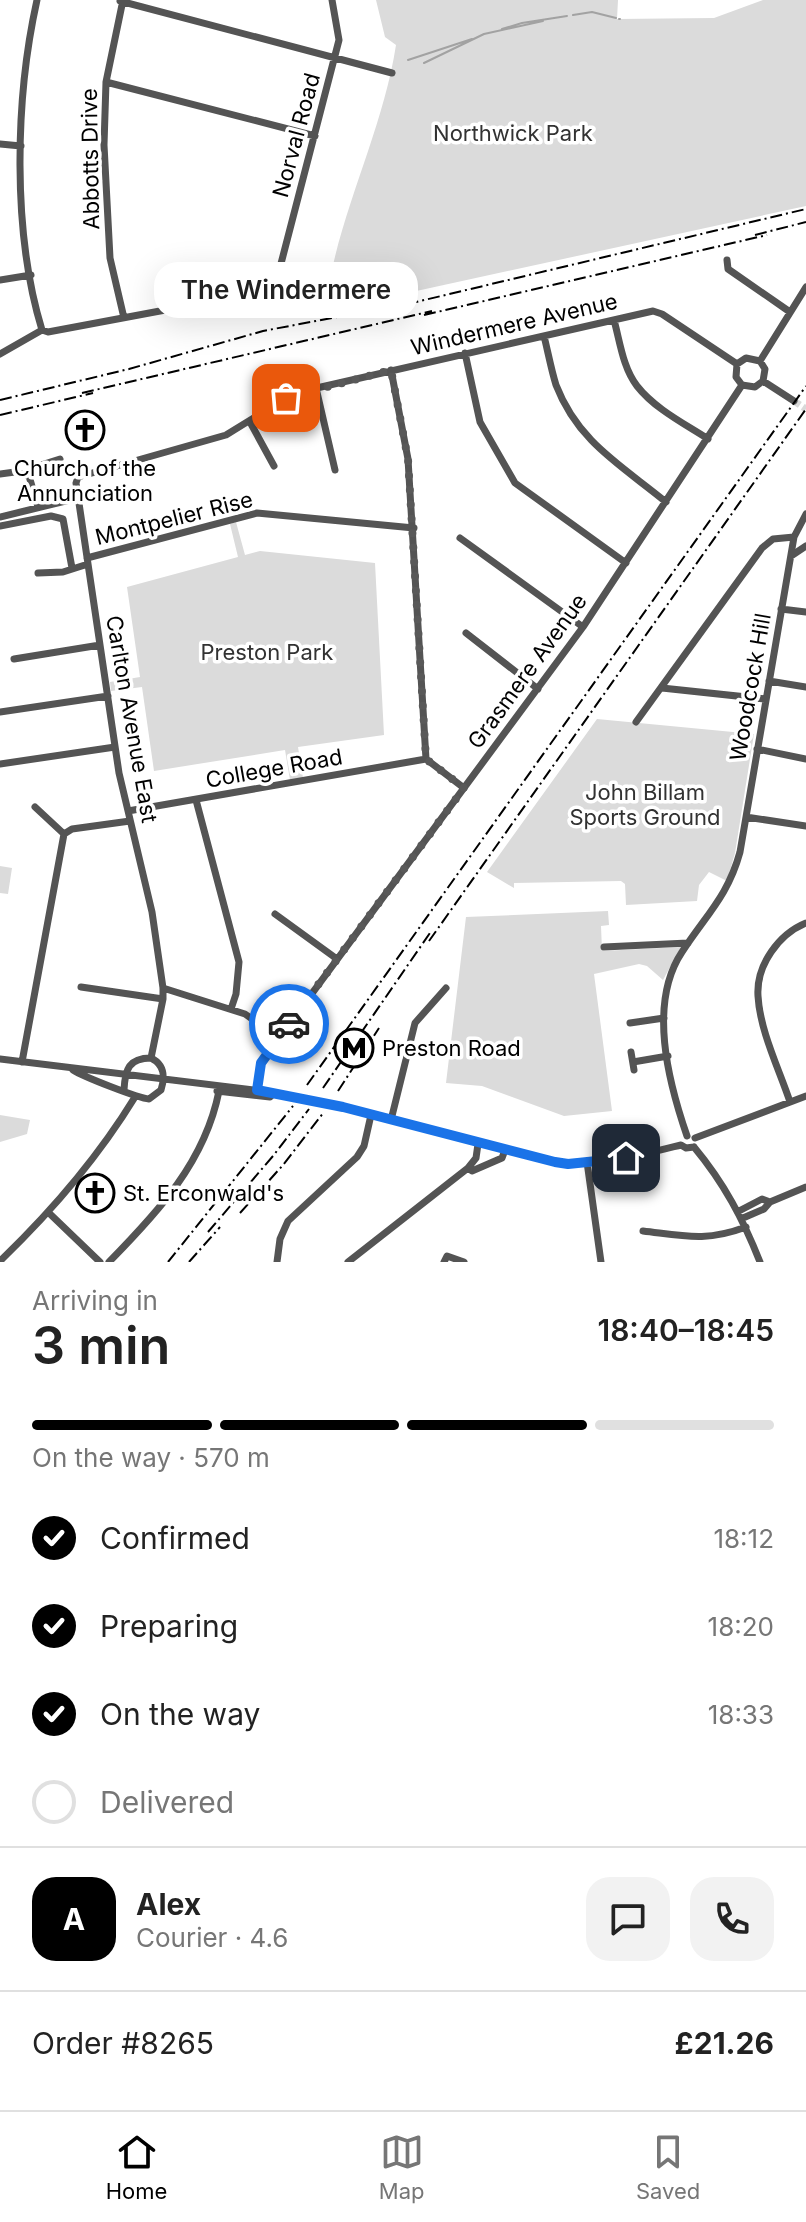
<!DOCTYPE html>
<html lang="en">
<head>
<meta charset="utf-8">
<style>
  body { margin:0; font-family:Inter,sans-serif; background:#f2f2f2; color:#222; height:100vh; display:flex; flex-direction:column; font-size:30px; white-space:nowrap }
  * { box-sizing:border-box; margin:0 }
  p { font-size:26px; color:#767676 }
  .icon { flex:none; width:44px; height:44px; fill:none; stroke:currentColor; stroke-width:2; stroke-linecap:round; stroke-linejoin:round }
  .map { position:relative; height:1262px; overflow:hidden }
  .panel { display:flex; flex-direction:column; background:#fff; flex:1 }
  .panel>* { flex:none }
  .pin { position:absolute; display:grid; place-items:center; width:68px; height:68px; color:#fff; margin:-34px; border-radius:16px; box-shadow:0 4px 12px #0006 }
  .courier { position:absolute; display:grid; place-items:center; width:80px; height:80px; margin:-40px; border:6px solid #1a73e8; border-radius:50%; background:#fff; color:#222; box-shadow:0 2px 10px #0007 }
  .bubble { position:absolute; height:56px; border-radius:24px; background:#fff; box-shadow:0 8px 32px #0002; font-size:26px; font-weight:600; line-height:56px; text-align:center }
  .headline em { font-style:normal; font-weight:600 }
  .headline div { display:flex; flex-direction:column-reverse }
  .headline { display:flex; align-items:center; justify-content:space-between; height:136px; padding:0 32px }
  h1 { font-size:52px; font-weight:600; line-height:60px }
  .bar { display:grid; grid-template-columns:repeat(4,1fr); gap:12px 8px; align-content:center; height:96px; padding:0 32px }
  .bar i { height:10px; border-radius:6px; background:#e0e0e0 }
  .bar .current { background:#000 }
  .bar p { grid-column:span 4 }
  .line { display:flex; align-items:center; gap:20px; padding:0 32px; border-top:2px solid #e0e0e0 }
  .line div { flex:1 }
  .round { display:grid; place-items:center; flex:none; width:84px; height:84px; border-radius:24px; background:#f2f2f2 }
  ol { padding:0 32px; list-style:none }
  li { display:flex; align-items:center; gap:24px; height:88px }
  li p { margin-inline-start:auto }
  li .icon { padding:8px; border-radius:50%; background:#000; color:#fff; stroke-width:4 }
  li:last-child { color:#767676 }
  li i { width:44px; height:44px; border:4px solid #e0e0e0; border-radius:50% }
  .menu { display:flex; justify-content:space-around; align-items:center; height:112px; border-top:2px solid #e0e0e0; background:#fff; font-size:22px; color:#767676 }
  .menu a { display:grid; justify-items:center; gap:4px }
  .menu .current { color:#000 }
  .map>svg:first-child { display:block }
</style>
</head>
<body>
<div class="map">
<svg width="806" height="1262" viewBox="0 0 806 1262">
  <rect width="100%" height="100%" fill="#fff"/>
  <path fill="#dbdbdb" d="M376,0H618L617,19L714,18L763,0H806V206L325,311C335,220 382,136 396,45L385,37Z
    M267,380L273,386L277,398L262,409L256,391Z
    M236,522L245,555L260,551L375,563L384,735L298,747L303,778L290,780L285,750L154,771L142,687L111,691L110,682L140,677L127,587L238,557L230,524Z
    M597,719L754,734L735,853L727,881L709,872L699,885L697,901L626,905L625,884L621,881L514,883V888L487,872Z
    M0,866L12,868L8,894L0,893Z
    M608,911L609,925L601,926L602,951L681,947L663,980L647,966L639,964L594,974L612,1111L564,1116L482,1086L446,1083L466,917Z
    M0,1115L30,1120L27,1134L0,1142Z"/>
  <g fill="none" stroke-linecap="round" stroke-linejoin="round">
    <path stroke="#a2a2a2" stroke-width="2" d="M573,15L592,12L616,18
      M619,19H620
      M502,29L522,23L567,16
      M408,60L472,39
      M424,63L484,34L543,21"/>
    <path stroke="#d9d9d9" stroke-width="7" stroke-dasharray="7 3.5" stroke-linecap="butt" d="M794,401L806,409"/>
    <path stroke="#545454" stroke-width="7" d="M37,0C15,99 12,232 42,330
      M123,0L106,82L104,145L110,258L124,318
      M120,1L392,73
      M106,82L315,136
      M0,144L21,146
      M727,260L728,269L790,312
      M277,279L339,40L332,0
      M293,279L299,308
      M0,280L31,275
      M614,320C620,342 623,368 637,386C655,409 685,424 708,439
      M544,336C548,352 551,369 556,385C578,442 621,465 666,502
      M465,353L480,422L515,483L626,563
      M0,354L42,330L48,332L192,305L223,293L270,284L277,279L284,280L329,272
      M760,361L806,287
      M737,364L736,377L742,385L755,387L763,381
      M737,364L746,358L760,361L765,369L763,381
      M391,370L408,459L426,759L464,788
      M763,381L794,401
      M316,388L335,470
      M250,422L274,466
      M0,474L15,472L29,476L38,507
      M29,476L41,465L60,459
      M0,517L78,498
      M0,526L51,516L63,519L72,568
      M460,538L583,627
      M791,556L806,546
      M87,558L257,513L414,528
      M38,573L63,572L88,564
      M781,609L806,612
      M466,633L538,689
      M14,659L100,645
      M769,681L806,687
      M662,688L765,699
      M0,712L108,696
      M636,722L762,548L773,539L794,537
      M757,749L806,759
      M0,764L115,747
      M196,800L239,962L236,994L231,1009
      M35,807L64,834
      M128,811L426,759
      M746,817L806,826
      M275,914L337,959
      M604,947L688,943
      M81,987L163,999
      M163,988L245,1014L279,1038
      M630,1023L664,1018
      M631,1052L634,1070
      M151,1058L163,999V988L152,912L119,773L76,483L78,477L226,435L286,398L308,390L653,311L662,314L737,364
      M0,1059L270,1092L343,1107L555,1162C597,1167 641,1155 681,1145L686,1148L694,1147
      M22,1062L64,834L72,829L130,821
      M633,1062L668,1056
      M73,1070C84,1077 138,1098 149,1099L161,1090C165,1077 165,1065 151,1058C129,1058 125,1069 124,1090
      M257,1090L262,1061L583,627L742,385
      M217,1091L270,1097L273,1094
      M790,1102C779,1069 760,1031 758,996C756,965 779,934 806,923
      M391,1120L415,1023L446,988
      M687,1136C668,1081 648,1003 682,952C706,915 728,896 740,852L794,537L806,514
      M695,1138L806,1096
      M694,1147C724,1183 743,1219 760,1262
      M587,1162L601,1262
      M468,1168L472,1171L502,1158L505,1150
      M770,1202L806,1187
      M739,1211L762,1199L770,1202L764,1209L743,1218
      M49,1213L100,1262
      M643,1231C685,1236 706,1242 746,1227
      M0,1261C52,1211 97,1159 135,1097
      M109,1262C158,1212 205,1162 219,1091
      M277,1262L280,1239L288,1221L357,1157L364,1146L371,1115
      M348,1262L468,1168L476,1158L478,1144
      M444,1262L447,1256L464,1262"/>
    <path stroke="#000" stroke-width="2" stroke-dasharray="12 4 2 4" stroke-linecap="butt" d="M755,235L806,222
      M424,315L767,235
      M82,393L432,311
      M0,400L129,369L263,331L416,302L806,209
      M0,415L93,393
      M429,941L806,409
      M307,1085L806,386
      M323,1088L432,930
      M338,1091L379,1028
      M240,1213L283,1165L324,1112
      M208,1232L273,1156L309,1109
      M168,1262L293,1106
      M189,1262L220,1227"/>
  </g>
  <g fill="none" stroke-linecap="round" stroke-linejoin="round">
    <path stroke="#595959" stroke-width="8" stroke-dasharray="0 14.4" d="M286,398L391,370L408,459L426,759L464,788L289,1024"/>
    <path stroke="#1a73e8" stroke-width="10" d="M289,1024L261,1063L257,1090L343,1107L555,1162L568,1164L626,1158"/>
  </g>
  <defs>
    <symbol id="church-ring" viewBox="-11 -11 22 22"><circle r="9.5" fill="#fff" stroke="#000" stroke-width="1.5"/><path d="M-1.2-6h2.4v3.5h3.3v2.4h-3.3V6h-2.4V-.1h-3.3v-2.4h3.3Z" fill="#000"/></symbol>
    <symbol id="metro-ring" viewBox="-11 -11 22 22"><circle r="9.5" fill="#fff" stroke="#000" stroke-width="1.5"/><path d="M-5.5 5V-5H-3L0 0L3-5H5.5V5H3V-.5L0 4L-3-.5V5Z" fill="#000"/></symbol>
  </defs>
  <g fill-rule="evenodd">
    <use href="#church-ring" x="63" y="408" width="44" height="44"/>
    <use href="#metro-ring" x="332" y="1026" width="44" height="44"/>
    <use href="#church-ring" x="73" y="1171" width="44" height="44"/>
  </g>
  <g text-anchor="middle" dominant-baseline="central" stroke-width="7" stroke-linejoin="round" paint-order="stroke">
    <g font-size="22" fill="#323232" stroke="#fff">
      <text x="513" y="133">Northwick Park</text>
      <text x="267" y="652">Preston Park</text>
      <text x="645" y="792">John Billam<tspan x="645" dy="25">Sports Ground</tspan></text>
    </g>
    <g font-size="22" fill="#000" stroke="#fff">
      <text transform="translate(296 135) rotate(-75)">Norval Road</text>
      <text transform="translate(90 159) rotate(-91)">Abbotts Drive</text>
      <text transform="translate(514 324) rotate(-13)">Windermere Avenue</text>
      <text transform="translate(174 518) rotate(-14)">Montpelier Rise</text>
      <text transform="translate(527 671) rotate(-54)">Grasmere Avenue</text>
      <text transform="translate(750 687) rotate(-80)">Woodcock Hill</text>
      <text transform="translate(132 719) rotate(80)">Carlton Avenue East</text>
      <text transform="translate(274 768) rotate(-10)">College Road</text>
    </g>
    <g font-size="22" fill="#000" stroke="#fff" text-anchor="start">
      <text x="85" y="468" text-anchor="middle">Church of the<tspan x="85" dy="25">Annunciation</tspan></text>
      <text x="382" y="1048">Preston Road</text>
      <text x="123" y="1193">St. Erconwald's</text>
    </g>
  </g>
</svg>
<div class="pin" style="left:286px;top:398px;background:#ea580c"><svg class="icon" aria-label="bag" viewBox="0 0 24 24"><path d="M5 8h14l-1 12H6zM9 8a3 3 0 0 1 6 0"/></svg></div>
<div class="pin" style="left:626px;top:1158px;background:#1f2937"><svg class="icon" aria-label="home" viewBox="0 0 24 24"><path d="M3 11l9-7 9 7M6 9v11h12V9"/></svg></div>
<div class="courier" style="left:289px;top:1024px"><svg class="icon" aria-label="car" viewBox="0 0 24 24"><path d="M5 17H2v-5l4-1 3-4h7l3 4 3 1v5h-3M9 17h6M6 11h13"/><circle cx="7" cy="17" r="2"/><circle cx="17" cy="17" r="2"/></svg></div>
<div class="bubble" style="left:154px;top:262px;width:264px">The Windermere</div>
</div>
<section class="panel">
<div class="headline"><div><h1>3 min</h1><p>Arriving in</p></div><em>18:40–18:45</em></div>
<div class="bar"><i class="current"></i><i class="current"></i><i class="current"></i><i></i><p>On the way · 570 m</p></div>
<ol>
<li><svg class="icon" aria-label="check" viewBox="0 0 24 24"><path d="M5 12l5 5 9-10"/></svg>Confirmed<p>18:12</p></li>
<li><svg class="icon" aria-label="check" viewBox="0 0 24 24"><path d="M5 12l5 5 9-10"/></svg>Preparing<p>18:20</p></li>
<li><svg class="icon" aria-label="check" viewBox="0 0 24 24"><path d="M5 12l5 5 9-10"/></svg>On the way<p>18:33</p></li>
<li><i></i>Delivered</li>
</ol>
<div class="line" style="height:144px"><b class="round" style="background:#000;color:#fff">A</b><div><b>Alex</b><p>Courier · 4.6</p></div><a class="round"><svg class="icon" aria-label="chat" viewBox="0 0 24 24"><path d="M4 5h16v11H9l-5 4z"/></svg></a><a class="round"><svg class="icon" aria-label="phone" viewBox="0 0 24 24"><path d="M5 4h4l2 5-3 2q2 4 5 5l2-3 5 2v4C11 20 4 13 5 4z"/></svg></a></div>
<div class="line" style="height:104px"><div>Order #8265</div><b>£21.26</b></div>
</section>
<nav class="menu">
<a class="current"><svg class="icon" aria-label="home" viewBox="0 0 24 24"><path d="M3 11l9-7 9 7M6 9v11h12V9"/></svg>Home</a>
<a><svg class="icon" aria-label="map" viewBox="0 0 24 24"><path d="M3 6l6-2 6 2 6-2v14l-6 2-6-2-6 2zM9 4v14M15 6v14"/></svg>Map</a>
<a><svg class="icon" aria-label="saved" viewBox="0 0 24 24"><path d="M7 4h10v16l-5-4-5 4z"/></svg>Saved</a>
</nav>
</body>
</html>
